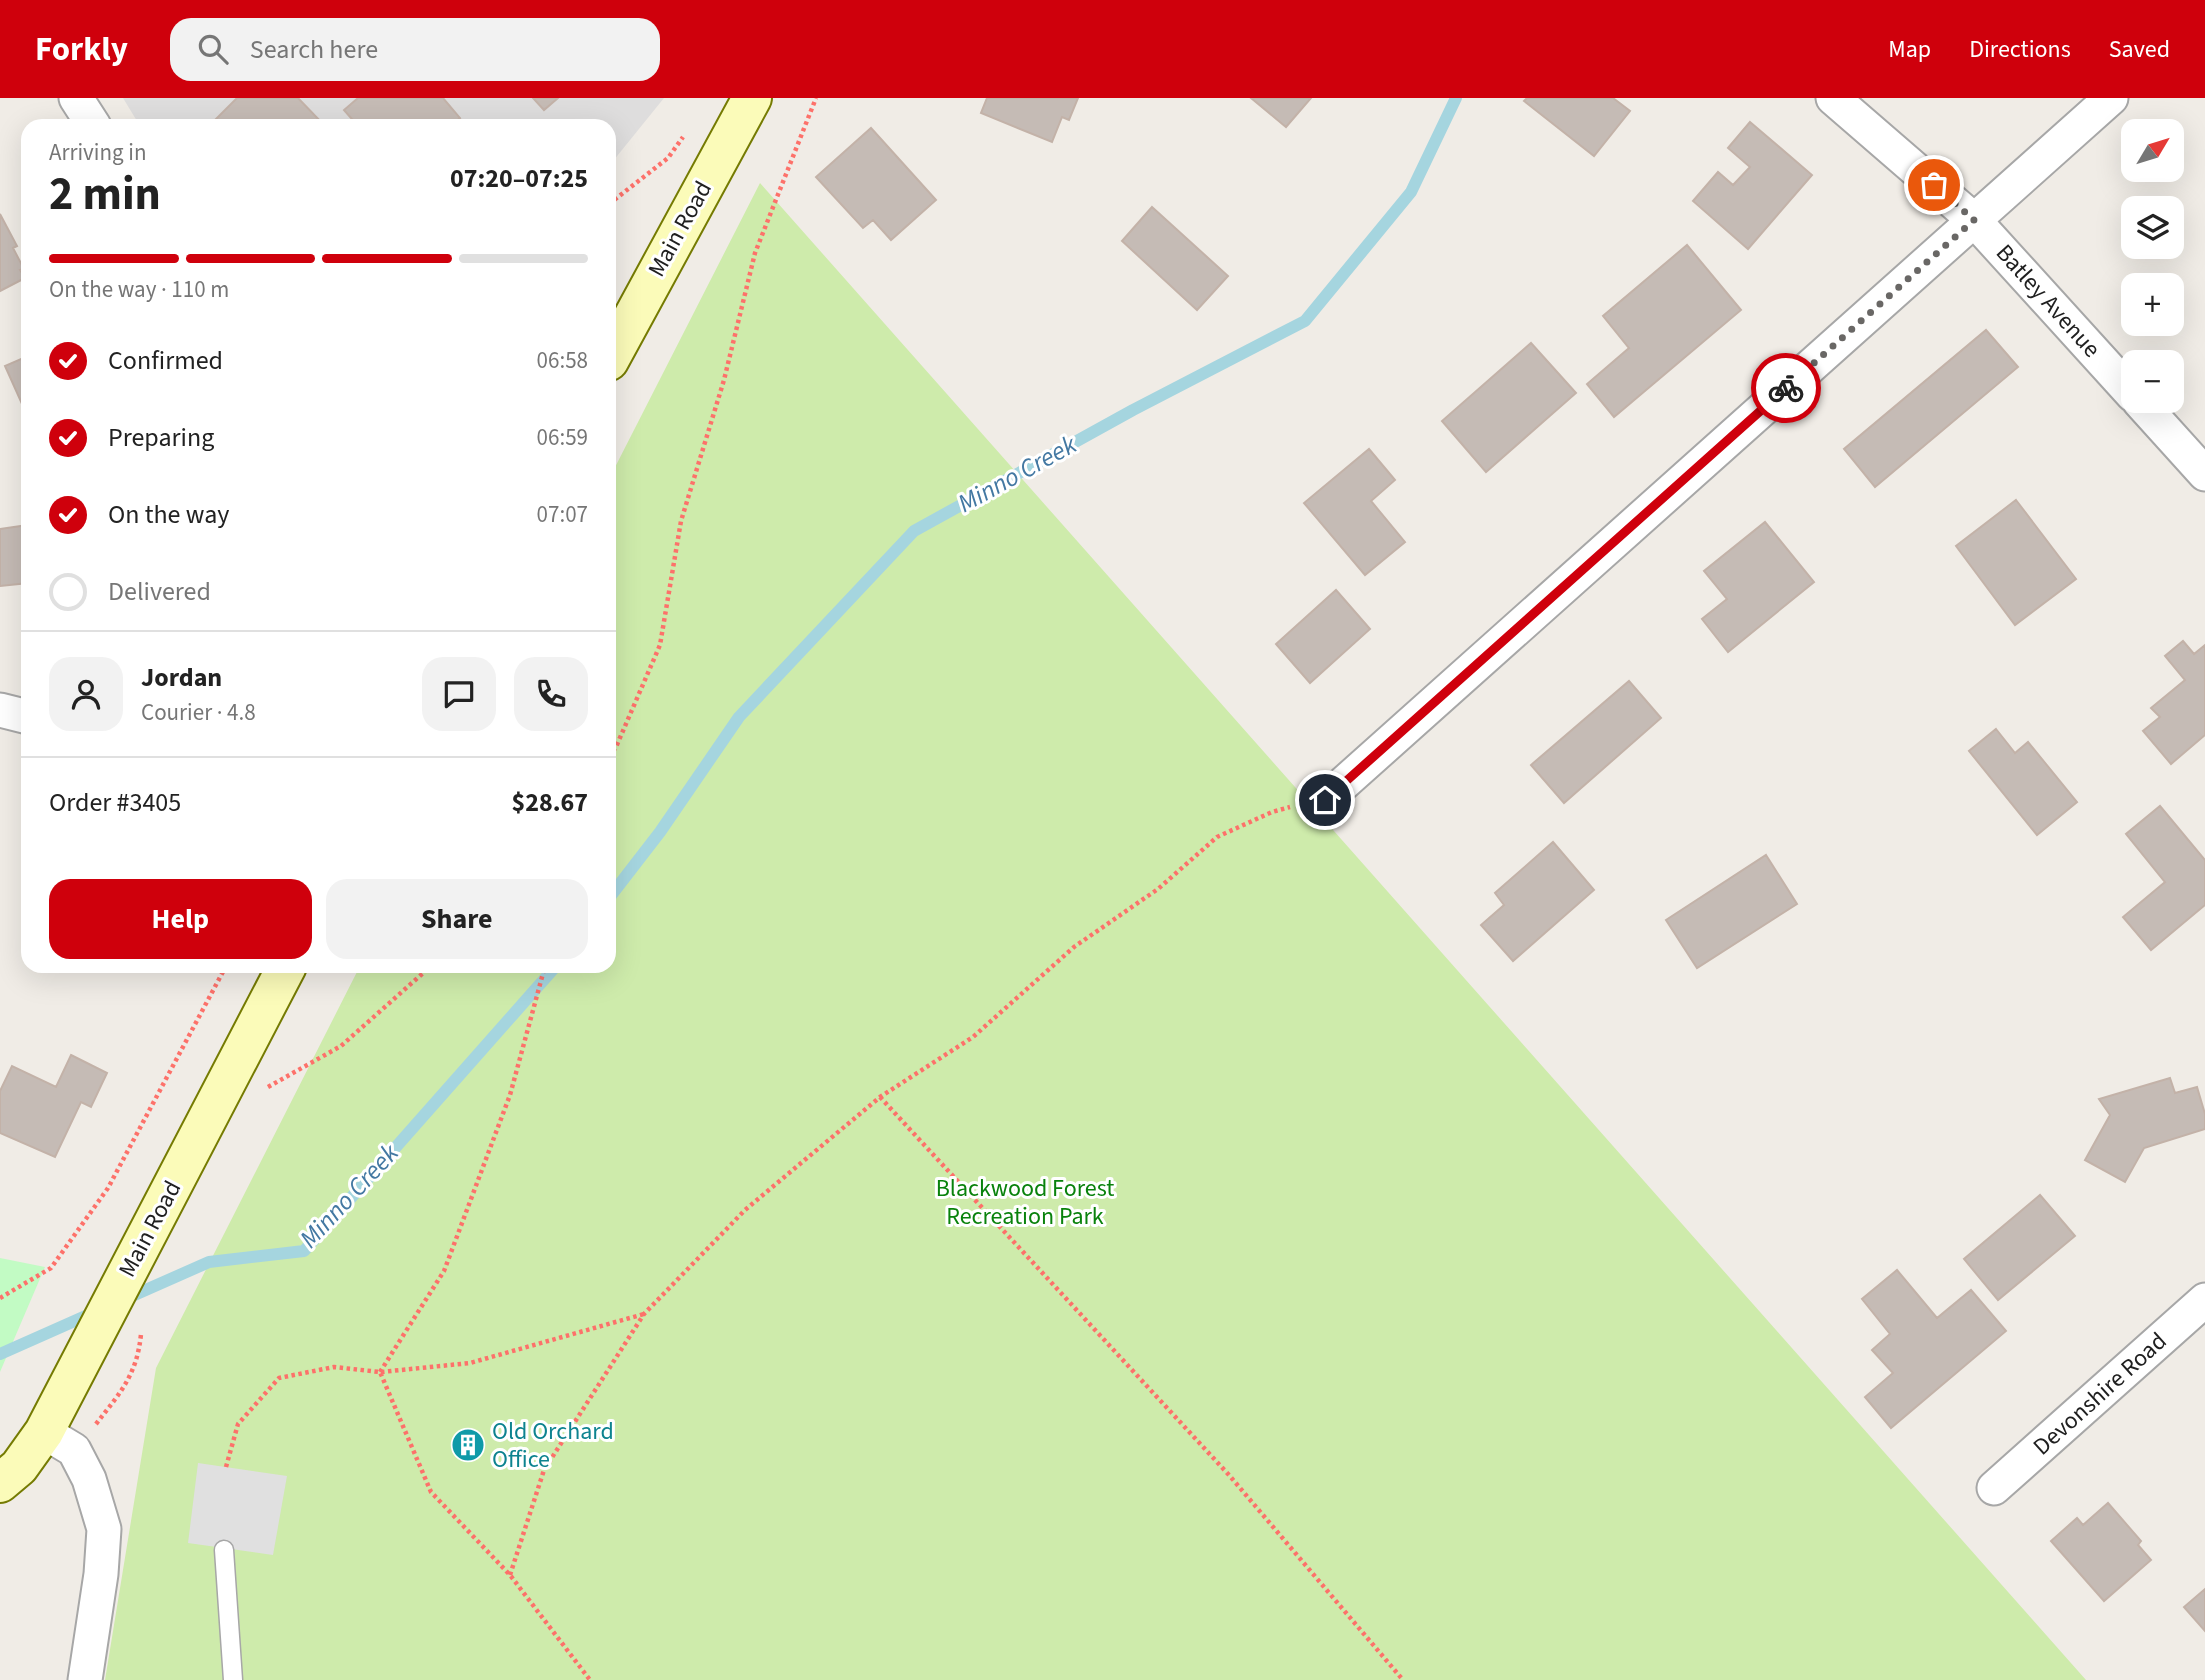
<!DOCTYPE html>
<html lang="en">
<head>
<meta charset="utf-8">
<style>
  body { margin:0; font-family:"Source Sans 3",sans-serif; background:#f2f2f2; color:#222; height:100vh; display:flex; flex-direction:column; font-size:26px; white-space:nowrap }
  * { box-sizing:border-box; margin:0 }
  p { font-size:23px; color:#767676 }
  .icon { flex:none; width:38px; height:38px; fill:none; stroke:currentColor; stroke-width:2; stroke-linecap:round; stroke-linejoin:round }
  .map { position:relative; flex:1; overflow:hidden }
  .drawer { position:absolute; left:21px; top:21px; width:595px; height:854px; display:flex; flex-direction:column; background:#fff; border-radius:21px; box-shadow:0 7px 28px #0002 }
  .drawer>* { flex:none }
  .needle { width:46px; rotate:52deg }
  .tools { position:absolute; left:2121px; top:21px; display:grid; gap:14px }
  .tools a { display:grid; place-items:center; width:63px; height:63px; border-radius:14px; background:#fff; box-shadow:0 7px 28px #0002; font-size:35px }
  .pin { position:absolute; display:grid; place-items:center; width:60px; height:60px; color:#fff; margin:-30px; border:4px solid #fff; border-radius:50%; box-shadow:0 2px 7px #0007 }
  .courier { position:absolute; display:grid; place-items:center; width:70px; height:70px; margin:-35px; border:5px solid #cf000c; border-radius:50%; background:#fff; color:#222; box-shadow:0 2px 9px #0007 }
  .head em { font-style:normal; font-weight:700 }
  .head div { display:flex; flex-direction:column-reverse }
  .head { display:flex; align-items:center; justify-content:space-between; height:119px; padding:0 28px }
  h1 { font-size:46px; font-weight:700; line-height:52px }
  .bar { display:grid; grid-template-columns:repeat(4,1fr); gap:10px 7px; align-content:center; height:84px; padding:0 28px }
  .bar i { height:9px; border-radius:5px; background:#e0e0e0 }
  .bar .active { background:#cf000c }
  .bar p { grid-column:span 4 }
  .line { display:flex; align-items:center; gap:18px; padding:0 28px; border-top:2px solid #e0e0e0 }
  .line div { flex:1 }
  .round { display:grid; place-items:center; flex:none; width:74px; height:74px; border-radius:21px; background:#f2f2f2 }
  ol { padding:0 28px; list-style:none }
  li { display:flex; align-items:center; gap:21px; height:77px }
  li p { margin-inline-start:auto }
  li .icon { padding:7px; border-radius:50%; background:#cf000c; color:#fff; stroke-width:4 }
  li:last-child { color:#767676 }
  li i { width:38px; height:38px; border:4px solid #e0e0e0; border-radius:50% }
  .cta { display:flex; gap:14px; margin-top:auto; padding:14px 28px }
  .cta a { flex:1; height:80px; border-radius:21px; background:#cf000c; color:#fff; font-size:28px; font-weight:700; line-height:80px; text-align:center }
  .cta a+a { background:#f2f2f2; color:#222 }
  header { display:flex; align-items:center; gap:42px; box-sizing:border-box; height:98px; padding:0 35px; background:#cf000c; color:#fff }
  header strong { font-size:33px }
  nav { display:flex; gap:38px; margin-inline-start:auto; font-size:24px }
  .search { width:490px; height:63px; background:#f2f2f2; display:flex; align-items:center; gap:18px; box-sizing:border-box; padding:0 24px; border-radius:21px; color:#767676; font-size:26px }
  .map>svg:first-child { display:block }
</style>
</head>
<body>
<header>
<strong>Forkly</strong>
<div class="search"><svg class="icon" aria-label="search" viewBox="0 0 24 24"><circle cx="10" cy="10" r="6"/><path d="M15 15l6 6"/></svg>Search here</div>
<nav><a>Map</a><a>Directions</a><a>Saved</a></nav>
</header>
<div class="map">
<svg width="2205" height="1582" viewBox="0 0 2205 1582">
  <rect width="100%" height="100%" fill="#f0ece6"/>
  <path fill="#dedddd" d="M123,0H664L609,68V28H140Z"/>
  <path fill="#ceebab" d="M760,85L2086,1582H105L156,1270L360,868H609V381Z"/>
  <path fill="#c2fbc4" d="M0,1160L45,1169L0,1274Z"/>
  <path fill="#e0e0e0" d="M198,1365L287,1378L273,1457L188,1445Z"/>
  <g fill="none" stroke-linecap="round" stroke-linejoin="round">
    <path stroke="#a5d5df" stroke-width="12" d="M609,800L660,734L739,619L914,433L1133,312L1305,223L1411,94L1456,0
      M123,1202L209,1164L304,1153L556,868
      M0,1256L97,1213"/>
  </g>
  <path fill="#c5bbb5" stroke="#c3b2a8" stroke-width="2" d="M237,0H298L325,28H209Z
    M358,0H443L460,20L450,28H358L344,12Z
    M533,0H558L544,12Z
    M987,0H1078L1069,22L1062,19L1052,44L981,15Z
    M1251,0H1311L1286,29Z
    M1527,0H1613L1630,13L1594,58L1524,3Z
    M1750,24L1812,77L1748,151L1693,103L1718,74L1733,87L1750,69L1728,50Z
    M871,30L936,102L891,142L873,122L863,130L816,79Z
    M1152,109L1228,178L1197,212L1122,143Z
    M0,116L17,148L13,150L24,171L20,172L25,180L0,193Z
    M1687,147L1741,212L1614,319L1587,286L1629,250L1603,218Z
    M1986,232L2018,269L1875,389L1844,351Z
    M1531,245L1576,295L1486,374L1442,323Z
    M28,258V317H27L5,268Z
    M1369,351L1395,382L1371,403L1405,444L1365,477L1304,405Z
    M2016,402L2076,481L2015,527L1956,448Z
    M1765,424L1814,484L1728,554L1702,521L1727,501L1704,473Z
    M28,427V485L0,488V431Z
    M1336,492L1370,531L1310,585L1276,546Z
    M2183,543L2194,556L2205,547V637L2171,666L2143,633L2160,619L2151,610L2185,582L2165,558Z
    M1629,583L1661,620L1564,705L1531,667Z
    M1996,631L2015,655L2028,644L2077,704L2037,737L1969,653Z
    M2160,708L2205,762V807L2151,852L2123,819L2165,784L2126,736Z
    M1553,744L1594,792L1513,863L1481,827L1504,807L1495,795Z
    M1766,757L1797,806L1697,870L1666,822Z
    M71,957L107,975L91,1009L81,1004L55,1059L0,1035V993L12,968L56,989Z
    M2170,980L2175,995L2197,989L2205,1016V1031L2144,1050L2125,1084L2085,1062L2110,1017L2099,1001Z
    M2040,1097L2075,1138L1998,1202L1964,1161Z
    M1897,1172L1937,1220L1971,1192L2006,1233L1891,1330L1865,1299L1893,1275L1872,1252L1890,1236L1862,1201Z
    M469,1332L483,1351L468,1362L454,1343Z
    M2108,1405L2141,1443L2138,1447L2151,1462L2104,1503L2051,1443L2077,1420L2083,1427Z
    M2205,1491V1533L2184,1509Z"/>
  <g fill="none" stroke-linecap="round" stroke-linejoin="round">
    <defs>
      <path id="lane" d="M224,1452L233,1582"/>
      <path id="street" d="M76,0L94,28
        M1833,0L1974,122L2133,297
        M2139,303L2205,376
        M0,612L28,619
        M1325,702L2111,0
        M44,1334L74,1352L89,1381L104,1431L101,1476L85,1582
        M1994,1390L2205,1202"/>
      <path id="secondary" d="M609,263L752,0
        M0,1385L19,1369L44,1334L287,868"/>
    </defs>
    <use href="#lane" stroke="#a7a7a7" stroke-width="21"/>
    <use href="#street" stroke="#a7a7a7" stroke-width="37"/>
    <use href="#secondary" stroke="#757b02" stroke-width="42"/>
    <path stroke="#fd716a" stroke-width="4.5" stroke-dasharray="3.5 3.5" stroke-linecap="butt" d="M609,106L668,60L683,39
      M609,659L616,649L660,547L681,423L724,282L755,155L816,0
      M268,989L341,948L431,868
      M880,999L1229,1377L1403,1582
      M0,1200L51,1170L108,1090L226,868
      M380,1274L444,1173L510,997L545,868
      M381,1274L470,1265L644,1216
      M96,1326C120,1295 137,1277 141,1236
      M226,1369L238,1326L279,1280L334,1269L380,1274L431,1394L510,1477L590,1582
      M510,1477L544,1372L644,1216L745,1112L880,999L973,939L1074,849L1158,791L1217,739L1272,714L1290,709"/>
    <use href="#lane" stroke="#fff" stroke-width="18"/>
    <use href="#street" stroke="#fff" stroke-width="33"/>
    <use href="#secondary" stroke="#fbfbb9" stroke-width="38"/>
  </g>
  <g fill="none" stroke-linecap="round" stroke-linejoin="round">
    <path stroke="#696765" stroke-width="7" stroke-dasharray="0 12.6" d="M1786,290L1974,122L1934,87"/>
    <path stroke="#cf000c" stroke-width="9" d="M1325,702L1786,290"/>
  </g>
  <defs>
    <symbol id="building-disc" viewBox="-11 -11 22 22"><circle r="9.5" fill="#0f9aa8" stroke="#fff"/><path d="M-4-6H4V6H1V3H-1V6H-4ZM-2.5-4.3h1.7v1.8h-1.7ZM.8-4.3h1.7v1.8H.8ZM-2.5-1h1.7V.8h-1.7ZM.8-1h1.7V.8H.8Z" fill="#fff"/></symbol>
  </defs>
  <g fill-rule="evenodd">
    <use href="#building-disc" x="449" y="1328" width="38" height="38"/>
  </g>
  <g text-anchor="middle" dominant-baseline="central" stroke-width="6" stroke-linejoin="round" paint-order="stroke">
    <g font-size="24" fill="#202020" stroke="#fff">
      <text transform="translate(680 131) rotate(-61)">Main Road</text>
      <text transform="translate(2048 203) rotate(48)">Batley Avenue</text>
      <text transform="translate(150 1131) rotate(-62)">Main Road</text>
      <text transform="translate(2100 1296) rotate(-42)">Devonshire Road</text>
    </g>
    <g font-size="24" fill="#09820c" stroke="#fff">
      <text x="1025" y="1090">Blackwood Forest<tspan x="1025" dy="28">Recreation Park</tspan></text>
    </g>
    <g font-size="24" fill="#0d838f" stroke="#fff" text-anchor="start">
      <text x="492" y="1333">Old Orchard<tspan x="492" dy="28">Office</tspan></text>
    </g>
    <g font-size="26" font-style="italic" fill="#4378a2" stroke="#fff">
      <text transform="translate(1017 376) rotate(-29)">Minno Creek</text>
      <text transform="translate(349 1098) rotate(-47)">Minno Creek</text>
    </g>
  </g>
</svg>
<div class="tools">
<a><svg class="needle" viewBox="-14 -14 28 28"><path d="M0-13l5 13h-10z" fill="#e53935"/><path d="M0 13l5-13h-10z" fill="#767676"/></svg></a>
<a><svg class="icon" aria-label="layers" viewBox="0 0 24 24"><path d="M12 4l9 5-9 5-9-5zM3 14l9 5 9-5"/></svg></a>
<a>+</a>
<a>−</a>
</div>
<div class="pin" style="left:1934px;top:87px;background:#ea580c"><svg class="icon" aria-label="bag" viewBox="0 0 24 24"><path d="M5 8h14l-1 12H6zM9 8a3 3 0 0 1 6 0"/></svg></div>
<div class="pin" style="left:1325px;top:702px;background:#1f2937"><svg class="icon" aria-label="home" viewBox="0 0 24 24"><path d="M3 11l9-7 9 7M6 9v11h12V9"/></svg></div>
<div class="courier" style="left:1786px;top:290px"><svg class="icon" aria-label="bike" viewBox="0 0 24 24"><circle cx="6" cy="16" r="4"/><circle cx="18" cy="16" r="4"/><path d="M6 16l4-8h5l3 8M10 8l3 8H6M13 5h3"/></svg></div>
<section class="drawer">
<div class="head"><div><h1>2 min</h1><p>Arriving in</p></div><em>07:20–07:25</em></div>
<div class="bar"><i class="active"></i><i class="active"></i><i class="active"></i><i></i><p>On the way · 110 m</p></div>
<ol>
<li><svg class="icon" aria-label="check" viewBox="0 0 24 24"><path d="M5 12l5 5 9-10"/></svg>Confirmed<p>06:58</p></li>
<li><svg class="icon" aria-label="check" viewBox="0 0 24 24"><path d="M5 12l5 5 9-10"/></svg>Preparing<p>06:59</p></li>
<li><svg class="icon" aria-label="check" viewBox="0 0 24 24"><path d="M5 12l5 5 9-10"/></svg>On the way<p>07:07</p></li>
<li><i></i>Delivered</li>
</ol>
<div class="line" style="height:126px"><a class="round"><svg class="icon" aria-label="person" viewBox="0 0 24 24"><circle cx="12" cy="8" r="4"/><path d="M4 21q1-7 8-7t8 7"/></svg></a><div><b>Jordan</b><p>Courier · 4.8</p></div><a class="round"><svg class="icon" aria-label="chat" viewBox="0 0 24 24"><path d="M4 5h16v11H9l-5 4z"/></svg></a><a class="round"><svg class="icon" aria-label="phone" viewBox="0 0 24 24"><path d="M5 4h4l2 5-3 2q2 4 5 5l2-3 5 2v4C11 20 4 13 5 4z"/></svg></a></div>
<div class="line" style="height:91px"><div>Order #3405</div><b>$28.67</b></div>
<div class="cta"><a>Help</a><a>Share</a></div>
</section>
</div>
</body>
</html>
